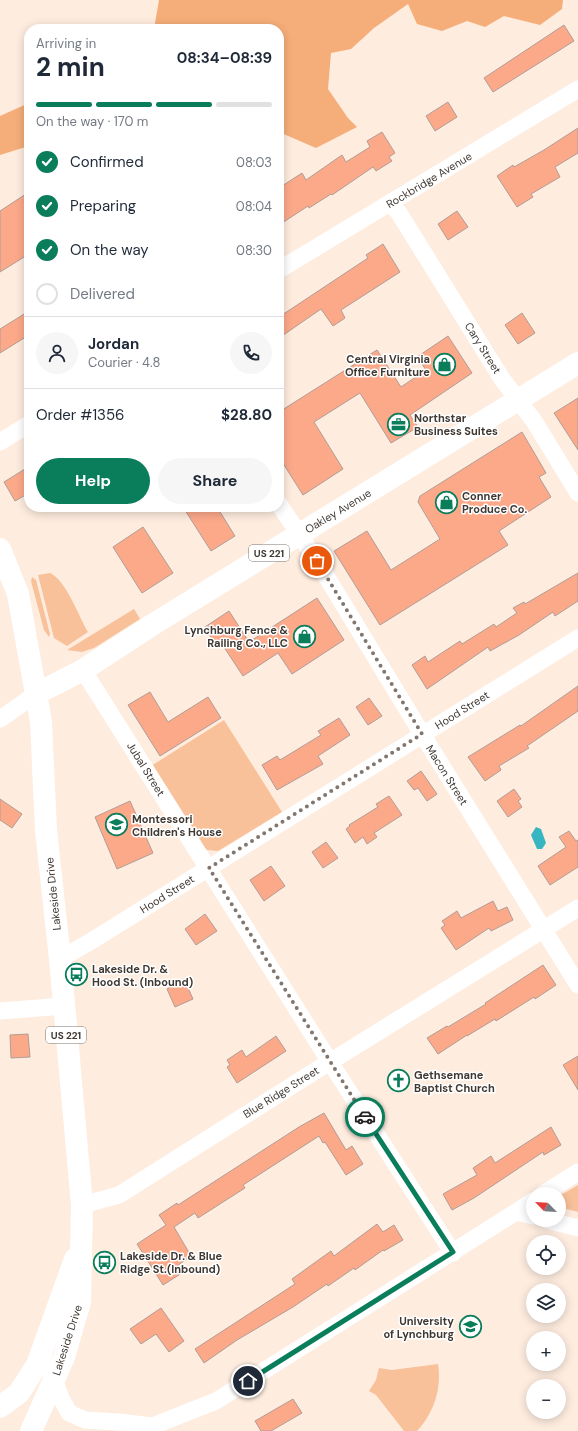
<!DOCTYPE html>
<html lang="en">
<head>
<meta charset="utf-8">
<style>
  body { margin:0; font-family:"DM Sans",sans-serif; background:#f6f6f7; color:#1f2937; height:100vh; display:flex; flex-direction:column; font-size:15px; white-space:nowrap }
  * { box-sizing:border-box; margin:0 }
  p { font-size:13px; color:#747a83 }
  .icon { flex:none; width:22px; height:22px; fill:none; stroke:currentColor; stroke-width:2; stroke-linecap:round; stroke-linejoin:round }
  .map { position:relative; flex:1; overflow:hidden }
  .details { position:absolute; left:24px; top:24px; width:260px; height:488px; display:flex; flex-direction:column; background:#fff; border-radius:16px; box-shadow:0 2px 10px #0003 }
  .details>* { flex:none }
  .needle { width:26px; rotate:294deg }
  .controls { position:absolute; left:526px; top:1187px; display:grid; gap:8px }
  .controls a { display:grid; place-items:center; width:40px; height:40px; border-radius:50%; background:#fff; box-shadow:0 2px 10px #0003; font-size:20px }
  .pin { position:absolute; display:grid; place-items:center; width:34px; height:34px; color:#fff; margin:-17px; border:2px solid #fff; border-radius:50%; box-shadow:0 1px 4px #0007 }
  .courier { position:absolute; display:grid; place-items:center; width:40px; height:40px; margin:-20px; border:3px solid #0a7d5b; border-radius:50%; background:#fff; color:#222; box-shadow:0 1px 5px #0007 }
  .head em { font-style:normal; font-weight:700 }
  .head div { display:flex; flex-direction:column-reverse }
  .head { display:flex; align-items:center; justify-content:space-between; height:68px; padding:0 12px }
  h1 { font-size:26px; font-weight:700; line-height:30px }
  .bar { display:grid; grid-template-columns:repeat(4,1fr); gap:6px 4px; align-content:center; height:48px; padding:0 12px }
  .bar i { height:5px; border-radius:3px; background:#e0e1e3 }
  .bar .selected { background:#0a7d5b }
  .bar p { grid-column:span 4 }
  .line { display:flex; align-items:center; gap:10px; padding:0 12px; border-top:1px solid #e0e1e3 }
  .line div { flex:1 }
  .round { display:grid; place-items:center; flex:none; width:42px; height:42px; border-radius:21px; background:#f6f6f7 }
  ol { padding:0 12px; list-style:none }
  li { display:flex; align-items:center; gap:12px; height:44px }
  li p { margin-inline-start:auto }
  li .icon { padding:4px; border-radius:50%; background:#0a7d5b; color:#fff; stroke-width:4 }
  li:last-child { color:#747a83 }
  li i { width:22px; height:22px; border:2px solid #e0e1e3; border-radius:50% }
  .button { display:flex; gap:8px; margin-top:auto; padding:8px 12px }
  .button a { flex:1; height:46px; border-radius:24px; background:#0a7d5b; color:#fff; font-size:16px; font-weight:700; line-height:46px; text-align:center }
  .button a+a { background:#f6f6f7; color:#1f2937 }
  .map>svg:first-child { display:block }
</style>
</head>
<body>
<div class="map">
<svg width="578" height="1431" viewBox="0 0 578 1431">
  <rect width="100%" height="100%" fill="#feecdf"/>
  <path fill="#f8c19a" d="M50,573C66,580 79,617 88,632L67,646L54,638L38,575Z
    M32,577L36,580L50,634L49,637L44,630L31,581Z
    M134,609L140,619L94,648L82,652L67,650Z
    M224,720L282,812L218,851L207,850L201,844L151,766Z
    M578,1185V1212L559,1207V1196Z
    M438,1364C442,1388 434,1413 417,1431H404L376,1395L369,1391L376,1380L379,1368L392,1370Z"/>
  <path fill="#f5ae79" d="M159,0H563L562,9L540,25L504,16L485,27L467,21L442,31L417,24L408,4L374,28L351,49L331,53L328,89L348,118L357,127L316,148L279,132V29H154Z
    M29,103V146L0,155V116Z"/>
  <path fill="#37b6c1" d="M536,827L541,829L546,843L542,849H537L531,835Z"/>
  <path fill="#fca98a" stroke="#b19d96" d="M564,25L574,41L493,92L484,78Z
    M448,102L457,117L435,131L426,116Z
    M578,128V153L555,167L560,177L531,194L533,197L517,207L497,176L513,165L514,167L544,150Z
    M382,132L395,153L389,157L392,161L376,171L373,167L332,195L331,194L309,208L308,206L279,225V188L302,173L306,180L342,155L346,162L370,147L367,141Z
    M29,192V254L0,272V211Z
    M457,211L468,227L448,240L438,224Z
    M383,244L400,272L341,310L345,318L333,326L321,309L279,338V317L368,258L366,255Z
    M29,311V335L0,353V329Z
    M522,313L535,333L518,344L505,325Z
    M448,336L472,373L410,415L418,427L391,443L360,393L314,422L343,469L303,495L279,457V412L377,350L401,387L426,370L417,357Z
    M578,398V450L554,413Z
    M522,432L546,473L539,477L551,497L499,531L508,545L380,625L334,551L367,531L391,570L440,539L418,502L420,496Z
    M25,469L29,476V493L15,501L4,482Z
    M183,507H217L235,536L211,551Z
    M143,527L173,573L142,593L113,547Z
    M578,573V601L555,616L553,612L519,635L490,651L488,647L427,689L412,665L425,656L428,662L460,641L462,644L494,624L496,627L517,613L513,608L524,602L525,604Z
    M317,598L344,640L292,674L278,653L243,676L220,641L215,644L205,627L229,611L249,642Z
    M578,686V711L527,746L529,748L499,766L501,770L485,781L468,757L520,725L521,726Z
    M150,692L168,722L208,697L221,718L160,756L128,705Z
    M369,698L382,716L368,725L356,707Z
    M339,718L350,735L318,756L323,764L277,790L262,765L277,756L280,760L321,735L318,731Z
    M421,771L437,794L427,801L418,788L414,790L407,781Z
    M514,789L521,799L518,801L522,807L508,817L497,801Z
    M389,796L402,815L374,833L377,837L367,844L363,837L355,843L346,829L350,826L349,825L378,807L376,804Z
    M0,799L22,814L12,828L0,820Z
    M130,801L153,853L117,869L95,817Z
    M569,831L576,841L578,840V867L550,885L538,866L566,847L559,837Z
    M326,842L338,858L323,868L312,852Z
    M271,866L285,886L264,901L250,880Z
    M493,901L498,911L507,907L513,920L491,931L489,928L456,950L441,928L445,925L442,921L457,911L461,918Z
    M205,914L217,931L196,945L185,929Z
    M543,965L556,985L535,999L534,997L496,1021L495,1019L467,1036V1035L438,1054L427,1038L447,1026L448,1027L486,1004L485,1003Z
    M184,979L193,999L175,1007L167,989Z
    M28,1034L30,1057L11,1058L10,1035Z
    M276,1036L286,1051L237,1083L227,1067L230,1065L227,1060L242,1050L246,1057Z
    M578,1056V1090L563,1065Z
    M324,1113L346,1150L352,1146L363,1164L346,1175L325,1142L323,1143L319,1136L243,1185L245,1188L198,1218L195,1213L174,1227L191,1256L177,1266L182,1273L163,1285L137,1244L166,1225L159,1215L177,1203L178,1205L299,1127Z
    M551,1127L561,1145L544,1155L543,1152L474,1198L452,1210L443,1194L477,1175L473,1168L491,1156L495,1163Z
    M377,1224L383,1232L394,1225L403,1240L384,1251L383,1250L355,1270L354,1268L328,1286L327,1284L293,1307L237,1340L204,1363L195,1349L295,1284L292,1279L331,1251L334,1256Z
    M161,1308L184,1341L169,1352L156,1334L141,1344L130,1329Z
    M293,1399L302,1413L271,1431H261L255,1421Z"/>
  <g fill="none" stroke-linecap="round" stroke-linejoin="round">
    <path stroke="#fff" stroke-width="17" d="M390,203L399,213L502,379L534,421L578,493
      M279,270L578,89
      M0,442L29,424
      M279,504L317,561L422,734L578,985
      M83,670L330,1062L453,1253
      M0,719L36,694
      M60,959L93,940L578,638
      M0,1011L64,1006
      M543,1194L578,1172
      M82,1205L119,1195L312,1073L578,908
      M516,1212L533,1201
      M547,1220L578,1228
      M54,1379L61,1398L69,1413L85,1420L119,1422L152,1426
      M140,1431L216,1401L516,1212L533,1216"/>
    <path stroke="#fff" stroke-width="22" d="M0,549L18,594L36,694"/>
    <path stroke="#fff" stroke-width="22" d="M0,1407L19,1393L37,1365L75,1259
      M31,1431L64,1357L80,1302L82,1205L60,959L46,830L41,722L36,694L83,670L152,625L578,363"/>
  </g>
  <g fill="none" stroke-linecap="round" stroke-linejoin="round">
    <path stroke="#82776f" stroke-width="4" stroke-dasharray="0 7.2" d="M317,561L422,734L209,868L365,1117"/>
    <path stroke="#0a7d5b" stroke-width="5" d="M248,1381L453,1252L365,1117"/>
  </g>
  <defs>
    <symbol id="shop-ring" viewBox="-11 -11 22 22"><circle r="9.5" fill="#fff" stroke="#0a7d5b" stroke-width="1.5"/><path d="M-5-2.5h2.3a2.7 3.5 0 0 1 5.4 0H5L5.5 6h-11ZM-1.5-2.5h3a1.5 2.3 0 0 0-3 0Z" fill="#0a7d5b"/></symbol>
    <symbol id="office-ring" viewBox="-11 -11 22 22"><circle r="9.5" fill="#fff" stroke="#0a7d5b" stroke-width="1.5"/><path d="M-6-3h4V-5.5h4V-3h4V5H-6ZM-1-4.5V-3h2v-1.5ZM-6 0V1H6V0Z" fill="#0a7d5b"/></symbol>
    <symbol id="school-ring" viewBox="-11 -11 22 22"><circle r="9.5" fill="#fff" stroke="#0a7d5b" stroke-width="1.5"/><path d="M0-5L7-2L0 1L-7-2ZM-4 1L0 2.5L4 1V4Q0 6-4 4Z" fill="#0a7d5b"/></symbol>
    <symbol id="bus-ring" viewBox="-11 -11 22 22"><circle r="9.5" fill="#fff" stroke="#0a7d5b" stroke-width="1.5"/><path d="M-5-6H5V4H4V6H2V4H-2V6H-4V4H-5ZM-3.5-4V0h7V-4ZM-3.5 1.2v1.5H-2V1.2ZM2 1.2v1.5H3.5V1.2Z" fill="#0a7d5b"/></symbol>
    <symbol id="church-ring" viewBox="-11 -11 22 22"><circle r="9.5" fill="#fff" stroke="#0a7d5b" stroke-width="1.5"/><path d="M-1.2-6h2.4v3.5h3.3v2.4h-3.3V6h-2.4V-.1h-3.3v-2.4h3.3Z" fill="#0a7d5b"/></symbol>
    <symbol id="university-ring" viewBox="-11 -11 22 22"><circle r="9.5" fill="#fff" stroke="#0a7d5b" stroke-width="1.5"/><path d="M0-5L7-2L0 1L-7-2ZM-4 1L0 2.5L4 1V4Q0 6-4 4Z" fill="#0a7d5b"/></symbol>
  </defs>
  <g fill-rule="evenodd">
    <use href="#shop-ring" x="432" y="352" width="25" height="25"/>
    <use href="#office-ring" x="386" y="412" width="25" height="25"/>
    <use href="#shop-ring" x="434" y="490" width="25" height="25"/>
    <use href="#shop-ring" x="292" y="624" width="25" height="25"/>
    <use href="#school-ring" x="104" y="812" width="25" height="25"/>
    <use href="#bus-ring" x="64" y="962" width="25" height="25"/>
    <use href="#church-ring" x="386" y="1068" width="25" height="25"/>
    <use href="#bus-ring" x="92" y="1250" width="25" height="25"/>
    <use href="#university-ring" x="458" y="1314" width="25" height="25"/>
  </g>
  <g text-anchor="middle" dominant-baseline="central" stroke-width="3" stroke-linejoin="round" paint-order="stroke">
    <g fill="#fff" stroke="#797470" stroke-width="1">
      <rect x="249" y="545" width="40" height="16" rx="3"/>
      <rect x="46" y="1027" width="40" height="16" rx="3"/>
    </g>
    <g font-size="10" font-weight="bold" fill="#3f3833">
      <text x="269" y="553">US 221</text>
      <text x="66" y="1035">US 221</text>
    </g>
    <g font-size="11" fill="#3f3833" stroke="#fff">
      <text transform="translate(429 180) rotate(-31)">Rockbridge Avenue</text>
      <text transform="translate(483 348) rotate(58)">Cary Street</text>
      <text transform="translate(338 511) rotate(-31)">Oakley Avenue</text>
      <text transform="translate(462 710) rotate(-32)">Hood Street</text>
      <text transform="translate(146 769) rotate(58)">Jubal Street</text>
      <text transform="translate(447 775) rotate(58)">Macon Street</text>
      <text transform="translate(53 894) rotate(-96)">Lakeside Drive</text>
      <text transform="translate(167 894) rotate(-32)">Hood Street</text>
      <text transform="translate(281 1092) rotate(-32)">Blue Ridge Street</text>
      <text transform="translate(67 1340) rotate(-72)">Lakeside Drive</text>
    </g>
    <g font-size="11" font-weight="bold" fill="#3f3833" stroke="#fff" text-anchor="start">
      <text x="430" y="359" text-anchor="end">Central Virginia<tspan x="430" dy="13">Office Furniture</tspan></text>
      <text x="414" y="418">Northstar<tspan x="414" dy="13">Business Suites</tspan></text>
      <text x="462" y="496">Conner<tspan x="462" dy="13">Produce Co.</tspan></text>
      <text x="288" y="630" text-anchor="end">Lynchburg Fence &amp;<tspan x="288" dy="13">Railing Co., LLC</tspan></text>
      <text x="132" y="819">Montessori<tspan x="132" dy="13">Children's House</tspan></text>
      <text x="92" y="969">Lakeside Dr. &amp;<tspan x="92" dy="13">Hood St. (Inbound)</tspan></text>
      <text x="414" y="1075">Gethsemane<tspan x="414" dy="13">Baptist Church</tspan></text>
      <text x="120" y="1256">Lakeside Dr. &amp; Blue<tspan x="120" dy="13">Ridge St.(Inbound)</tspan></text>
      <text x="454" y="1321" text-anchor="end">University<tspan x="454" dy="13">of Lynchburg</tspan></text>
    </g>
  </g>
</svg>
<div class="controls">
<a><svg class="needle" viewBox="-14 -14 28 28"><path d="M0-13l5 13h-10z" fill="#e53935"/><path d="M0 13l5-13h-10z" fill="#747a83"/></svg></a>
<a><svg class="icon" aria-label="locate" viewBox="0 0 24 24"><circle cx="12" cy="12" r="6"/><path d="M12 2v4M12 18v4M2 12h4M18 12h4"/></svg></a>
<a><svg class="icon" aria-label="layers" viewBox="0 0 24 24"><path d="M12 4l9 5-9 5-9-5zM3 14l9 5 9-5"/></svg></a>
<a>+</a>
<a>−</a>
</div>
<div class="pin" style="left:317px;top:561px;background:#ea580c"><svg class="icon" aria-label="bag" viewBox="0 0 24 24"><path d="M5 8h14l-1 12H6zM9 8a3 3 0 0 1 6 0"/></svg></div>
<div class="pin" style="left:248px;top:1381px;background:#1f2937"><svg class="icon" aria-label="home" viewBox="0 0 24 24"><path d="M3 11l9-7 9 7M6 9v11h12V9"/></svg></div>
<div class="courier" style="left:365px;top:1117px"><svg class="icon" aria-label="car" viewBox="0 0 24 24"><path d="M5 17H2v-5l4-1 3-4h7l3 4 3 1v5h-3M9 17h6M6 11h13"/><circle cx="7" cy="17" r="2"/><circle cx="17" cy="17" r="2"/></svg></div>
<section class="details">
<div class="head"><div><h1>2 min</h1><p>Arriving in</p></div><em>08:34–08:39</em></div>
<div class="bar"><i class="selected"></i><i class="selected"></i><i class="selected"></i><i></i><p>On the way · 170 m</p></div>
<ol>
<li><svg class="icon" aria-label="check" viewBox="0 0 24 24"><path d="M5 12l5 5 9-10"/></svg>Confirmed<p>08:03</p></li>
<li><svg class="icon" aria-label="check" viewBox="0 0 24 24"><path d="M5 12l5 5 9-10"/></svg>Preparing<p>08:04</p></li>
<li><svg class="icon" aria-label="check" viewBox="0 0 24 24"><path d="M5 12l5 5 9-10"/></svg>On the way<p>08:30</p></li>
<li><i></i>Delivered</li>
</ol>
<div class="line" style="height:72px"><a class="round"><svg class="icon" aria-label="person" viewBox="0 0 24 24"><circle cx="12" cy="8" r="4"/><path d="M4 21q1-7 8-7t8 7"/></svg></a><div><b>Jordan</b><p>Courier · 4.8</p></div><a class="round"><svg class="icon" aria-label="phone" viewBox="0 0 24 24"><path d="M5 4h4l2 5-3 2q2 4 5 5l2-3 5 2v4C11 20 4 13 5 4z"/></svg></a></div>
<div class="line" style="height:52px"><div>Order #1356</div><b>$28.80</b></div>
<div class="button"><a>Help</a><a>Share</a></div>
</section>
</div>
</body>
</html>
